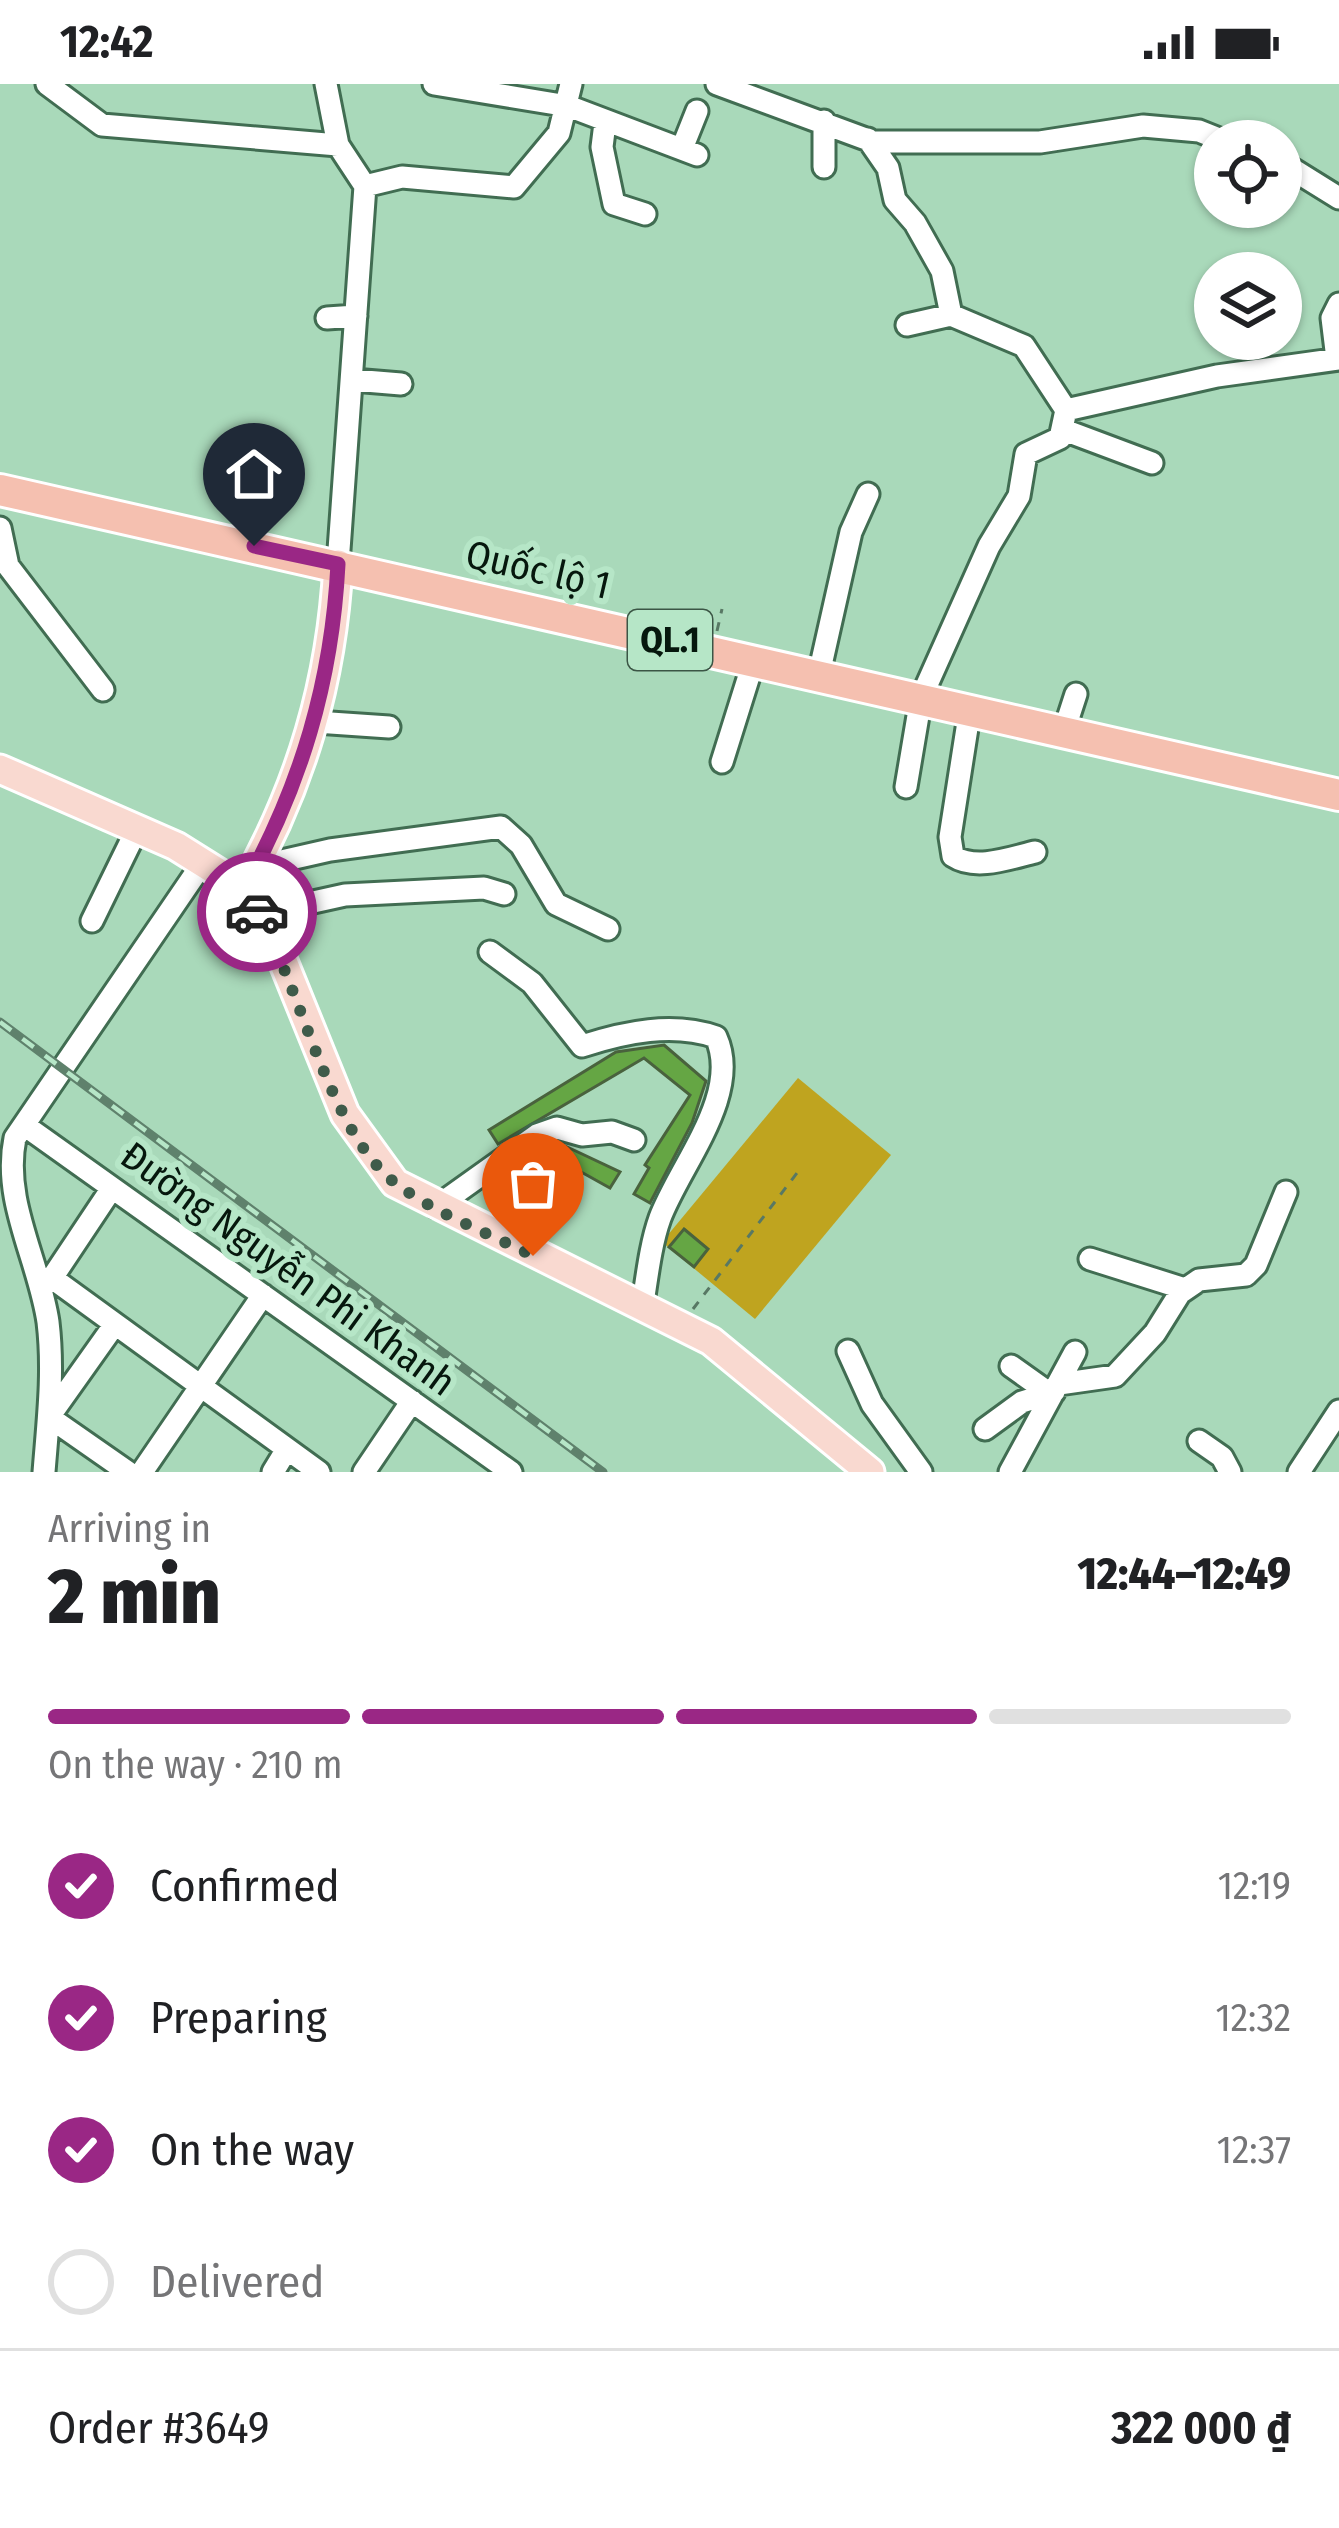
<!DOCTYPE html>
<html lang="en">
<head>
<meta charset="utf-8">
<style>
  body { margin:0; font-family:"Fira Sans Condensed",sans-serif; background:#f6f6f6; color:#202124; height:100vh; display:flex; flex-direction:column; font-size:45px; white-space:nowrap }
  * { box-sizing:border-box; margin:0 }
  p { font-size:39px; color:#757577 }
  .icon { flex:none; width:66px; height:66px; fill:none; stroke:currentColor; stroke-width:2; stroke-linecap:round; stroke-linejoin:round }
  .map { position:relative; height:1388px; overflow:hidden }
  .drawer { display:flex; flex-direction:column; background:#fff; flex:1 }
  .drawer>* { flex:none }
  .controls { position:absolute; left:1194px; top:36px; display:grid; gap:24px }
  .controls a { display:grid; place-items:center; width:108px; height:108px; border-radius:50%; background:#fff; box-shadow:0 3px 9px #0004; font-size:60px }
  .pin { position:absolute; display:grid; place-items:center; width:102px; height:102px; color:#fff; margin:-123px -51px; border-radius:50% 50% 50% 0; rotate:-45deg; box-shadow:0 0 12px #0007 }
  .pin .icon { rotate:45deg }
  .courier { position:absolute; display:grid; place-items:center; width:120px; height:120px; margin:-60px; border:9px solid #9a2785; border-radius:50%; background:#fff; color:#222; box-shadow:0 3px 15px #0007 }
  .head em { font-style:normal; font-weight:800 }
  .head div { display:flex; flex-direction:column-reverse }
  .head { display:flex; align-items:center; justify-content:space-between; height:204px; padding:0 48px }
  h1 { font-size:78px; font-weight:800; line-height:90px }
  .bar { display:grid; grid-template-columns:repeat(4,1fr); gap:18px 12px; align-content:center; height:144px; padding:0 48px }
  .bar i { height:15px; border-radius:9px; background:#e0e0e0 }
  .bar .on { background:#9a2785 }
  .bar p { grid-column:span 4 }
  .line { display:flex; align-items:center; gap:30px; padding:0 48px; border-top:3px solid #e0e0e0 }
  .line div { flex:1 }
  ol { padding:0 48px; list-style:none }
  li { display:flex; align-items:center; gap:36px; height:132px }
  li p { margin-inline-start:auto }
  li .icon { padding:12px; border-radius:50%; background:#9a2785; color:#fff; stroke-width:4 }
  li:last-child { color:#757577 }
  li i { width:66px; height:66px; border:6px solid #e0e0e0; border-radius:50% }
  .status { display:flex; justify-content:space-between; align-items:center; height:84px; padding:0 60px; background:#fff; direction:ltr }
  .status svg { height:33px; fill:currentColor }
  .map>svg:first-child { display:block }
</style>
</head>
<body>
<div class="status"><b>12:42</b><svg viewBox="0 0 49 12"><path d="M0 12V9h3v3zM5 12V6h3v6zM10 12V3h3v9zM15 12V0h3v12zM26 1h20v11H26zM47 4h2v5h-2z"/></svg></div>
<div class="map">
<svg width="1339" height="1388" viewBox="0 0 1339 1388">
  <rect width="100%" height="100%" fill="#a9d9ba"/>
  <path fill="#bfa41f" d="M798,994L891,1071L755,1235L662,1158Z"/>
  <path fill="#65a644" stroke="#49623d" stroke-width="3" d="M664,961L706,997L692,1039L650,1119L634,1110L649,1084L645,1081L690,1011L644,974L498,1060L489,1046L616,968Z
    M563,1061L620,1088L610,1104L556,1074Z
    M684,1145L708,1165L694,1183L669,1163Z"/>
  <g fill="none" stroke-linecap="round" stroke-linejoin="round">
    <defs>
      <path id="minor" d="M47,0L102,41L338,61
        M326,0L338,61L365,102L338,480
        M434,0L568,22L697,71
        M717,0L874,58H1040L1143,42L1199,47L1224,57
        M824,37V83
        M605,39L602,63L614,120L645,130
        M868,55L888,84L895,116L915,139L942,187L951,231L1024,262L1066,326L1060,354L1026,370L1019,412L989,462L921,614L906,703
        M683,62L697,27
        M1281,78L1339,114
        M365,102L402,93L514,103L559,49L571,0
        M327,234L356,232
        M907,241L951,231
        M1337,275L1332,234L1339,220
        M353,296L401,300
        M1066,326L1217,292L1339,275
        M1064,346L1152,379
        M0,444L8,482L103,606
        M819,590L851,448L868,410
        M970,625L950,753L953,772C976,787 1010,774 1035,768
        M316,638L389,643
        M1064,647L1076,610
        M722,678L754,576
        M255,783L330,766L501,743L521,761L556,820L608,845
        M259,830L345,811L484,804L504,810
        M92,837L137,745
        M490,868L532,899L582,962C625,948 673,938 716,953C742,1010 680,1081 660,1134C650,1162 647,1195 642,1225
        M24,1041L511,1388
        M112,1104L52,1194L319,1388
        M436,1123L537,1051L557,1044L582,1051L612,1048L634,1056
        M1090,1175L1185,1205
        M115,1240L49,1333L128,1388
        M848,1267L872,1320L921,1388
        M1011,1282L1049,1309
        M1059,1300L1115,1292L1155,1249L1180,1209L1199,1196L1246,1191L1256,1181L1286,1108
        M985,1345L1022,1318L1054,1308
        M1199,1357L1222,1373L1230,1388
        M44,1388C48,1337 54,1288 48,1238C39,1176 2,1117 15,1054L204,777
        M142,1388L263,1211
        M273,1388L287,1365
        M364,1388L412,1317
        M1010,1388L1075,1268
        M1299,1388L1339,1327"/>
      <path id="major" d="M0,685L176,762L243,804L274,855L345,1030L395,1099L711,1257L870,1388
        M243,804C301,702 332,597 338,480"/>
      <path id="highway" d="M0,406L1339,711"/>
    </defs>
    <use href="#minor" stroke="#416d52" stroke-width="27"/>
    <use href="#major" stroke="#fff" stroke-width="33"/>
    <use href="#highway" stroke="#fff" stroke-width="36"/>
    <path stroke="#587864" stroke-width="3" stroke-dasharray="9 9" stroke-linecap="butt" d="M717,547L722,525
      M693,1225L797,1089"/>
    <use href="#minor" stroke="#fff" stroke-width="21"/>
    <use href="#major" stroke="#f9d9d0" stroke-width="27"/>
    <use href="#highway" stroke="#f5c0b0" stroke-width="30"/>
    <defs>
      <path id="rail" d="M0,938L603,1388"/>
    </defs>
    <use href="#rail" stroke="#5f816c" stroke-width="9"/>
    <use href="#rail" stroke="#b6e6c7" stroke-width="4.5" stroke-dasharray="14" stroke-linecap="butt"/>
  </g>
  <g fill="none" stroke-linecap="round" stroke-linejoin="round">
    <path stroke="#3f5b4a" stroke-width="12" stroke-dasharray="0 21.6" d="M257,828C301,902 328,1046 394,1098C434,1129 488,1149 533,1172"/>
    <path stroke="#9a2785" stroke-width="15" d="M254,462L338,480C332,598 301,701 244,804L257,828"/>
  </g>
  <g text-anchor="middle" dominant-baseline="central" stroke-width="12" stroke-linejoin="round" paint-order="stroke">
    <rect fill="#b6e6c7" stroke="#3b5545" stroke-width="3" x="628" y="526" width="84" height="60" rx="9"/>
    <g font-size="36" font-weight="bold" fill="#06170d">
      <text x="670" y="556">QL.1</text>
    </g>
    <g font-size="39" fill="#06170d" stroke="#b6e6c7">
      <text transform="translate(538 486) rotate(13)">Quốc lộ 1</text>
      <text transform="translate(288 1185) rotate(36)">Đường Nguyễn Phi Khanh</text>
    </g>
  </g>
</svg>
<div class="controls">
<a><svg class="icon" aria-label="locate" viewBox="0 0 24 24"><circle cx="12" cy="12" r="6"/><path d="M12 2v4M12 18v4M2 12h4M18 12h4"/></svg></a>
<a><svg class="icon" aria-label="layers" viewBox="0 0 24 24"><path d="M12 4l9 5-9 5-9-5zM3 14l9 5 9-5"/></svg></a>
</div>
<div class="pin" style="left:533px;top:1172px;background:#ea580c"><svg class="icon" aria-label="bag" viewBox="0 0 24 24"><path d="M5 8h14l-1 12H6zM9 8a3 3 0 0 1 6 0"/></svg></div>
<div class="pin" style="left:254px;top:462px;background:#1f2937"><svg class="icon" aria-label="home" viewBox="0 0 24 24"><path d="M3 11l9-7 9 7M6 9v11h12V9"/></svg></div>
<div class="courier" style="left:257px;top:828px"><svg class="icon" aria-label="car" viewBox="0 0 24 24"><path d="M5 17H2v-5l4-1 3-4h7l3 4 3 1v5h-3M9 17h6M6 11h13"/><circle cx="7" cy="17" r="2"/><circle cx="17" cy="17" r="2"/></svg></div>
</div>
<section class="drawer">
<div class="head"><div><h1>2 min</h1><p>Arriving in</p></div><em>12:44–12:49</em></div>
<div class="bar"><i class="on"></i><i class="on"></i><i class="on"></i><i></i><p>On the way · 210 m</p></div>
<ol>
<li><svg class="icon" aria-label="check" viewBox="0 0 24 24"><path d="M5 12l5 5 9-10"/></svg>Confirmed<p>12:19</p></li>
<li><svg class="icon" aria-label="check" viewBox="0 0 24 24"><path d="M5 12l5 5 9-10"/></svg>Preparing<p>12:32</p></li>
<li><svg class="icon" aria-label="check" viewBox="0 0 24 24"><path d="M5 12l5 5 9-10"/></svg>On the way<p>12:37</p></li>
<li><i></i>Delivered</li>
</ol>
<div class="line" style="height:156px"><div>Order #3649</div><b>322 000 ₫</b></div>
</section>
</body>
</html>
